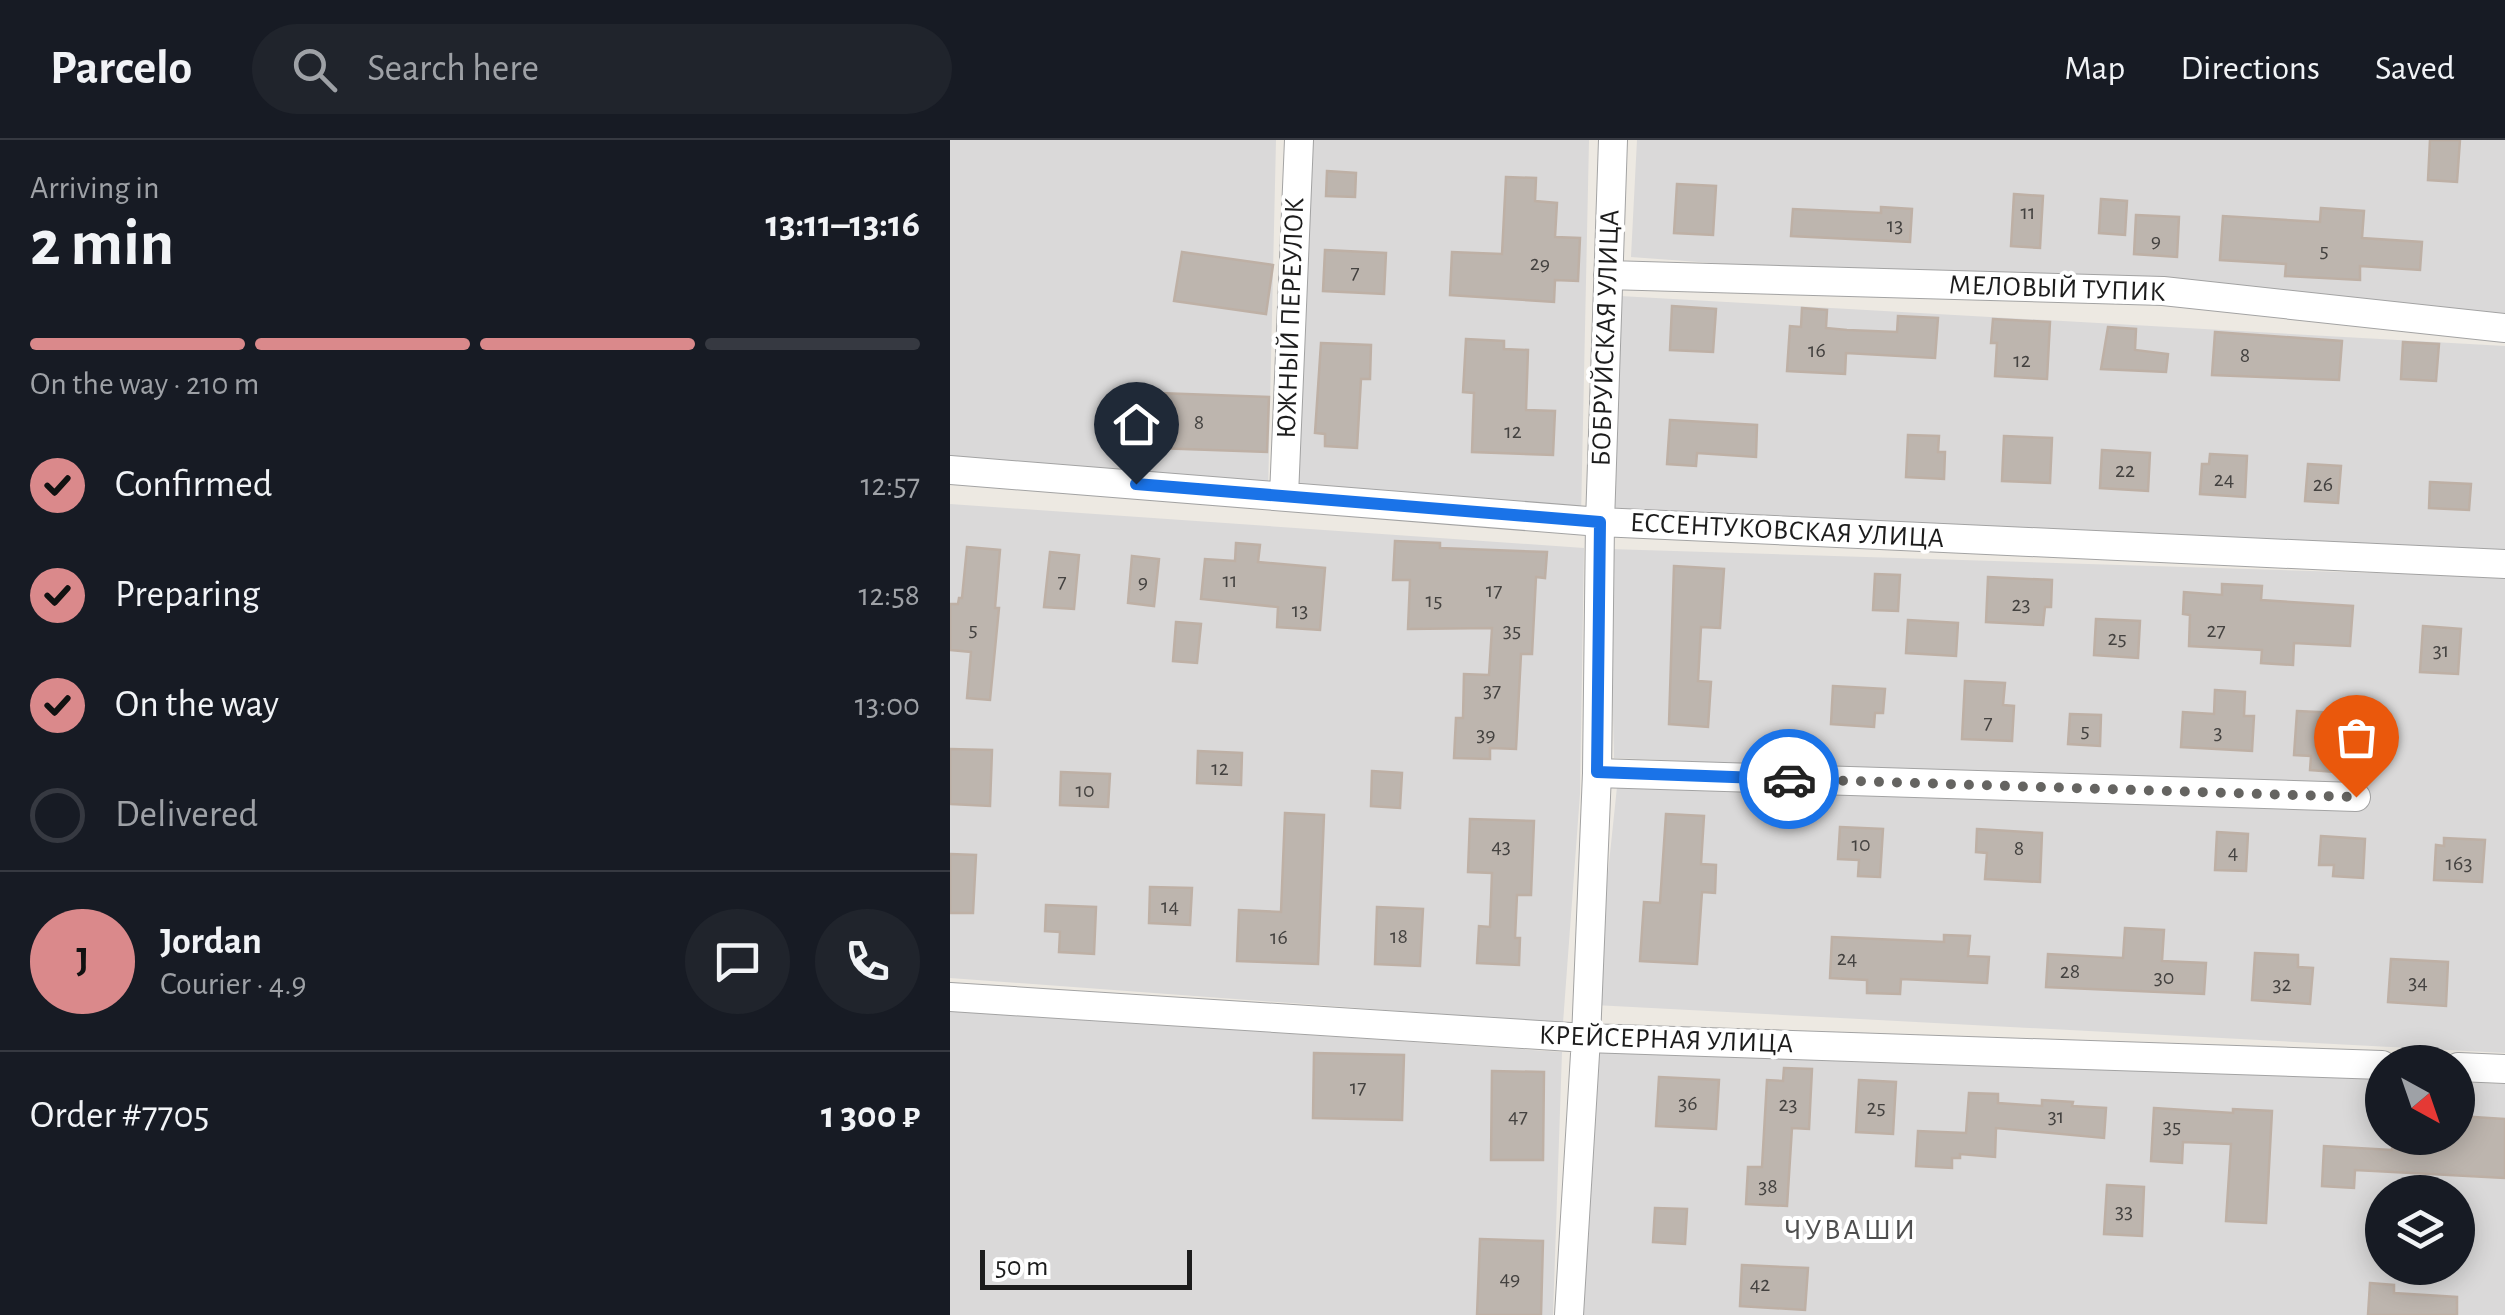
<!DOCTYPE html>
<html lang="en">
<head>
<meta charset="utf-8">
<style>
  body { margin:0; font-family:"Alegreya Sans",sans-serif; background:#20242c; color:#f1f3f6; height:100vh; display:flex; flex-direction:column; font-size:38px; white-space:nowrap }
  * { box-sizing:border-box; margin:0 }
  p { font-size:32px; color:#9ea1a6 }
  .icon { flex:none; width:55px; height:55px; fill:none; stroke:currentColor; stroke-width:2; stroke-linecap:round; stroke-linejoin:round }
  .map { position:relative; flex:1; overflow:hidden }
  .drawer { display:flex; flex-direction:column; background:#171b24; width:950px }
  .drawer>* { flex:none }
  .needle { width:65px; rotate:140deg }
  .tools { position:absolute; left:1415px; top:905px; display:grid; gap:20px }
  .tools a { display:grid; place-items:center; width:110px; height:110px; border-radius:50%; background:#171b24; box-shadow:0 5px 25px #0003; font-size:50px }
  .scale { position:absolute; left:30px; bottom:25px; width:212px; box-sizing:border-box; padding-left:10px; border:5px solid #1c1c1c; border-top:0; font-size:28px; line-height:35px; white-space:nowrap; color:#1c1c1c; -webkit-text-stroke:8px #fff; paint-order:stroke }
  .pin { position:absolute; display:grid; place-items:center; width:85px; height:85px; color:#fff; margin:-102px -42px; border-radius:50% 50% 50% 0; rotate:-45deg; box-shadow:0 0 10px #0007 }
  .pin .icon { rotate:45deg }
  .courier { position:absolute; display:grid; place-items:center; width:100px; height:100px; margin:-50px; border:8px solid #1a73e8; border-radius:50%; background:#fff; color:#222; box-shadow:0 2px 12px #0007 }
  .overview em { font-style:normal; font-weight:700 }
  .overview div { display:flex; flex-direction:column-reverse }
  .overview { display:flex; align-items:center; justify-content:space-between; height:170px; padding:0 30px }
  h1 { font-size:65px; font-weight:700; line-height:75px }
  .bar { display:grid; grid-template-columns:repeat(4,1fr); gap:15px 10px; align-content:center; height:120px; padding:0 30px }
  .bar i { height:12px; border-radius:8px; background:#363941 }
  .bar .on { background:#da898b }
  .bar p { grid-column:span 4 }
  .line { display:flex; align-items:center; gap:25px; padding:0 30px; border-top:2px solid #363941 }
  .line div { flex:1 }
  .round { display:grid; place-items:center; flex:none; width:105px; height:105px; border-radius:52px; background:#20242c }
  ol { padding:0 30px; list-style:none }
  li { display:flex; align-items:center; gap:30px; height:110px }
  li p { margin-inline-start:auto }
  li .icon { padding:10px; border-radius:50%; background:#da898b; color:#111; stroke-width:4 }
  li:last-child { color:#9ea1a6 }
  li i { width:55px; height:55px; border:5px solid #363941; border-radius:50% }
  header { display:flex; align-items:center; gap:60px; box-sizing:border-box; height:140px; padding:0 50px; background:#171b24; border-bottom:2px solid #363941 }
  header strong { font-size:48px }
  nav { display:flex; gap:55px; margin-inline-start:auto; font-size:35px }
  .search { width:700px; height:90px; background:#20242c; display:flex; align-items:center; gap:25px; box-sizing:border-box; padding:0 35px; border-radius:55px; color:#9ea1a6; font-size:38px }
  main { display:flex; flex:1; min-height:0 }
  .map>svg:first-child { display:block }
</style>
</head>
<body>
<header>
<strong>Parcelo</strong>
<div class="search"><svg class="icon" aria-label="search" viewBox="0 0 24 24"><circle cx="10" cy="10" r="6"/><path d="M15 15l6 6"/></svg>Search here</div>
<nav><a>Map</a><a>Directions</a><a>Saved</a></nav>
</header>
<main>
<section class="drawer">
<div class="overview"><div><h1>2 min</h1><p>Arriving in</p></div><em>13:11–13:16</em></div>
<div class="bar"><i class="on"></i><i class="on"></i><i class="on"></i><i></i><p>On the way · 210 m</p></div>
<ol>
<li><svg class="icon" aria-label="check" viewBox="0 0 24 24"><path d="M5 12l5 5 9-10"/></svg>Confirmed<p>12:57</p></li>
<li><svg class="icon" aria-label="check" viewBox="0 0 24 24"><path d="M5 12l5 5 9-10"/></svg>Preparing<p>12:58</p></li>
<li><svg class="icon" aria-label="check" viewBox="0 0 24 24"><path d="M5 12l5 5 9-10"/></svg>On the way<p>13:00</p></li>
<li><i></i>Delivered</li>
</ol>
<div class="line" style="height:180px"><b class="round" style="background:#da898b;color:#111">J</b><div><b>Jordan</b><p>Courier · 4.9</p></div><a class="round"><svg class="icon" aria-label="chat" viewBox="0 0 24 24"><path d="M4 5h16v11H9l-5 4z"/></svg></a><a class="round"><svg class="icon" aria-label="phone" viewBox="0 0 24 24"><path d="M5 4h4l2 5-3 2q2 4 5 5l2-3 5 2v4C11 20 4 13 5 4z"/></svg></a></div>
<div class="line" style="height:130px"><div>Order #7705</div><b>1 300 ₽</b></div>
</section>
<div class="map">
<svg width="1555" height="1175" viewBox="0 0 1555 1175">
  <rect width="100%" height="100%" fill="#ede9e2"/>
  <path fill="#dad9d9" fill-rule="evenodd" d="M0,0H326L318,353L0,320Z
    M346,0H639L631,377L331,356Z
    M687,0H1555V182L681,117Z
    M670,156L1555,206V410L661,376Z
    M0,364L634,408L630,654L613,883L0,838Z
    M659,409L1555,437V913L644,865L667,647L1416,668V650L664,618Z
    M0,871L612,912L603,1175H0Z
    M641,894L1432,938V998H1508V942L1555,944V1175H627ZM1432,1052H1508V1128H1432Z"/>
  <path fill="#bdb5ae" stroke="#beb0a5" stroke-width="2.5" d="M1480,0H1510L1507,42L1478,40Z
    M377,31L406,33L405,57L376,56Z
    M556,37L586,38L585,61L607,63L605,97L630,98L628,141L605,140L604,162L500,155L502,112L552,114Z
    M727,44L766,46L763,95L724,93Z
    M1064,54L1093,56L1090,108L1061,106Z
    M1151,59L1177,61L1175,95L1149,93Z
    M931,67L962,69L960,102L841,96L843,69L931,73Z
    M1371,68L1414,71L1412,98L1472,102L1470,130L1410,126V140L1335,136L1336,124L1270,120L1273,76L1370,82Z
    M1186,75L1229,77L1227,117L1184,114Z
    M375,110L436,113L434,154L373,151Z
    M232,112L323,125L316,174L224,161Z
    M722,166L766,169L763,212L720,210Z
    M852,168L877,170L876,188L897,190L947,192L948,176L988,178L985,218L896,213L895,234L837,231L840,186L851,187Z
    M1043,179L1100,182L1097,239L1045,236L1047,203H1041Z
    M1158,187L1186,189L1185,210L1218,214L1216,232L1151,229Z
    M1265,192L1392,201L1389,240L1262,235Z
    M516,199L554,201V209L578,210L576,270L605,271L603,315L522,312L524,253L513,252Z
    M1453,202L1489,204L1486,241L1451,239Z
    M371,203L421,205L420,239H411L407,308L375,306V294L365,293Z
    M180,252L319,257L317,312L178,307Z
    M720,280L807,285L806,317L747,313L746,326L717,324Z
    M958,295L989,296L988,312H995L994,339L956,337Z
    M1054,296L1102,298L1100,343L1052,341Z
    M1152,310L1200,313L1198,351L1150,348Z
    M1260,314L1297,316L1295,357L1250,354L1252,324H1259Z
    M1358,324L1391,326L1388,363L1355,361Z
    M1480,342L1521,344L1519,370L1479,368Z
    M445,401L490,403V408L597,412L595,438L586,437L582,514H571L566,609L540,608V619L504,618L506,578H513L514,534L539,535L542,488L458,489L460,440H443Z
    M286,403L310,405L308,422L375,428L370,490L327,487L328,467L251,459L255,419L285,421Z
    M17,407L50,410L45,468H49L40,560L17,558L21,512L0,510V464H8L9,458H12Z
    M100,412L129,415L124,469L94,467Z
    M182,416L209,419L204,466L178,463Z
    M724,426L774,429L770,488L751,487L748,541L761,542L758,587L719,584Z
    M925,434L950,435L948,471L923,470Z
    M1038,437L1102,440L1101,467H1095L1093,485L1036,482Z
    M1272,444L1312,446L1311,460L1403,466L1400,506L1344,503L1343,525L1311,523L1312,510L1239,506L1240,475L1233,474L1234,452L1272,455Z
    M1146,479L1190,481L1188,518L1144,515Z
    M958,480L1008,483L1006,516L956,513Z
    M226,482L251,484L247,523L223,521Z
    M1473,486L1511,489L1508,534L1470,532Z
    M1015,541L1055,543L1053,565L1064,566L1062,601L1012,599Z
    M883,546L935,549L933,573H925L924,587L881,584Z
    M1265,550L1295,552L1294,576H1304L1302,611L1231,607L1233,572L1264,574Z
    M1347,571L1389,573L1385,632L1360,630L1361,616L1344,615Z
    M1120,574L1151,575L1150,606L1118,604Z
    M0,609L42,610L40,666L0,664Z
    M248,611L292,613L291,645L247,643Z
    M422,631L452,633L450,668L421,666Z
    M111,632L160,634L158,667L110,665Z
    M335,673L374,675L368,824L287,821L289,770L331,772Z
    M716,674L754,676L751,724L766,725L765,753L752,752L747,824L690,821L694,762L710,763Z
    M520,679L584,681L581,755H567L565,798H570L569,825L527,823L529,786L540,787L542,733L518,732Z
    M890,687L933,689L930,737L908,736L909,720L888,719Z
    M1027,689L1092,693L1090,742L1035,739L1037,713L1026,712Z
    M1267,692L1298,694L1296,731L1265,730Z
    M1371,696L1415,699L1413,738L1383,736L1384,725H1369Z
    M1494,698L1535,700L1532,742L1484,740L1486,705L1494,706Z
    M0,714L26,715L23,773H0Z
    M200,747L242,748L240,785L199,783Z
    M96,765L146,767L144,814L109,812L110,792L95,791Z
    M427,767L473,769L470,826L425,824Z
    M1175,788L1214,790L1212,821L1256,823L1254,854L1096,847L1098,814L1173,818Z
    M994,795L1020,796L1018,816L1039,817L1037,843L951,839L950,854L917,853V840L880,838L882,797L994,802Z
    M1305,813L1348,815V827L1363,828L1360,864L1302,860Z
    M1441,819L1498,822L1496,866L1438,862Z
    M364,913L454,915L452,980L363,978Z
    M834,928L862,929L859,989L842,988L837,1066L796,1064L798,1027H812L817,940L833,941Z
    M542,931L594,932L593,1020H541Z
    M709,937L769,940L766,989L706,986Z
    M909,940L946,942L943,994L906,992Z
    M1019,953L1048,954V963L1092,966V960L1123,962L1122,966L1156,968L1154,998L1046,988L1045,1017L1010,1014V1018H1002V1028L966,1026L968,991L1016,993Z
    M1204,968L1283,973V969L1322,971L1316,1083L1276,1081L1281,1004L1233,1002L1232,1023L1201,1021Z
    M1508,976L1555,979V1038L1405,1030L1404,1048L1372,1046L1374,1006L1442,1010L1443,998H1508Z
    M1157,1045L1194,1047L1192,1096L1154,1094Z
    M705,1068L737,1069L735,1104L703,1102Z
    M530,1099L593,1101L591,1175H527Z
    M792,1125L858,1128L855,1170L790,1166Z
    M1420,1143L1444,1145V1153L1507,1157V1175H1418Z"/>
  <g fill="none" stroke-linecap="round" stroke-linejoin="round">
    <defs>
      <path id="street" d="M658,135L1213,151L1555,188
        M0,330L650,382L1555,424
        M334,356L349,0
        M647,633L1406,657
        M0,857L636,898L1432,925
        M1508,927L1555,929
        M619,1175L636,898L647,633L650,382L663,0"/>
    </defs>
    <use href="#street" stroke="#a3a3a3" stroke-width="30"/>
    <use href="#street" stroke="#fff" stroke-width="28"/>
  </g>
  <g fill="none" stroke-linecap="round" stroke-linejoin="round">
    <path stroke="#656461" stroke-width="10" stroke-dasharray="0 18" d="M839,639L1406,657"/>
    <path stroke="#1a73e8" stroke-width="12" d="M186,344L650,382L647,632L839,639"/>
  </g>
  <g text-anchor="middle" dominant-baseline="central" stroke-width="8" stroke-linejoin="round" paint-order="stroke">
    <g font-size="22" fill="#444240">
      <text x="1078" y="72">11</text>
      <text x="945" y="85">13</text>
      <text x="1206" y="100">9</text>
      <text x="1374" y="110">5</text>
      <text x="590" y="123">29</text>
      <text x="405" y="132">7</text>
      <text x="867" y="210">16</text>
      <text x="1295" y="215">8</text>
      <text x="1072" y="220">12</text>
      <text x="249" y="282">8</text>
      <text x="563" y="291">12</text>
      <text x="1175" y="330">22</text>
      <text x="1274" y="339">24</text>
      <text x="1373" y="344">26</text>
      <text x="280" y="440">11</text>
      <text x="112" y="441">7</text>
      <text x="193" y="441">9</text>
      <text x="544" y="450">17</text>
      <text x="484" y="460">15</text>
      <text x="1071" y="464">23</text>
      <text x="350" y="470">13</text>
      <text x="23" y="489">5</text>
      <text x="562" y="490">35</text>
      <text x="1266" y="490">27</text>
      <text x="1167" y="498">25</text>
      <text x="1491" y="510">31</text>
      <text x="542" y="550">37</text>
      <text x="1038" y="582">7</text>
      <text x="1135" y="590">5</text>
      <text x="1268" y="592">3</text>
      <text x="536" y="594">39</text>
      <text x="270" y="628">12</text>
      <text x="135" y="650">10</text>
      <text x="911" y="704">10</text>
      <text x="551" y="706">43</text>
      <text x="1069" y="708">8</text>
      <text x="1283" y="712">4</text>
      <text x="1509" y="723">163</text>
      <text x="220" y="766">14</text>
      <text x="449" y="796">18</text>
      <text x="329" y="797">16</text>
      <text x="897" y="818">24</text>
      <text x="1120" y="831">28</text>
      <text x="1214" y="837">30</text>
      <text x="1468" y="842">34</text>
      <text x="1332" y="844">32</text>
      <text x="408" y="947">17</text>
      <text x="738" y="963">36</text>
      <text x="838" y="964">23</text>
      <text x="926" y="967">25</text>
      <text x="568" y="976">47</text>
      <text x="1106" y="976">31</text>
      <text x="1222" y="986">35</text>
      <text x="818" y="1046">38</text>
      <text x="1174" y="1071">33</text>
      <text x="560" y="1138">49</text>
      <text x="810" y="1144">42</text>
    </g>
    <g font-size="28" fill="#1c1c1c" stroke="#fff">
      <text transform="translate(1107 149) rotate(2)">МЕЛОВЫЙ ТУПИК</text>
      <text transform="translate(341 178) rotate(-88)">ЮЖНЫЙ ПЕРЕУЛОК</text>
      <text transform="translate(656 198) rotate(-88)">БОБРУЙСКАЯ УЛИЦА</text>
      <text transform="translate(837 391) rotate(3)">ЕССЕНТУКОВСКАЯ УЛИЦА</text>
      <text transform="translate(716 900) rotate(2)">КРЕЙСЕРНАЯ УЛИЦА</text>
    </g>
    <g font-size="30" letter-spacing="2.5" fill="#4f4f4f" stroke="#fff">
      <text x="901" y="1090">ЧУВАШИ</text>
    </g>
  </g>
</svg>
<div class="tools">
<a><svg class="needle" viewBox="-14 -14 28 28"><path d="M0-13l5 13h-10z" fill="#e53935"/><path d="M0 13l5-13h-10z" fill="#9ea1a6"/></svg></a>
<a><svg class="icon" aria-label="layers" viewBox="0 0 24 24"><path d="M12 4l9 5-9 5-9-5zM3 14l9 5 9-5"/></svg></a>
</div>
<div class="scale">50 m</div>
<div class="pin" style="left:1406px;top:657px;background:#ea580c"><svg class="icon" aria-label="bag" viewBox="0 0 24 24"><path d="M5 8h14l-1 12H6zM9 8a3 3 0 0 1 6 0"/></svg></div>
<div class="pin" style="left:186px;top:344px;background:#1f2937"><svg class="icon" aria-label="home" viewBox="0 0 24 24"><path d="M3 11l9-7 9 7M6 9v11h12V9"/></svg></div>
<div class="courier" style="left:839px;top:639px"><svg class="icon" aria-label="car" viewBox="0 0 24 24"><path d="M5 17H2v-5l4-1 3-4h7l3 4 3 1v5h-3M9 17h6M6 11h13"/><circle cx="7" cy="17" r="2"/><circle cx="17" cy="17" r="2"/></svg></div>
</div>
</main>
</body>
</html>
